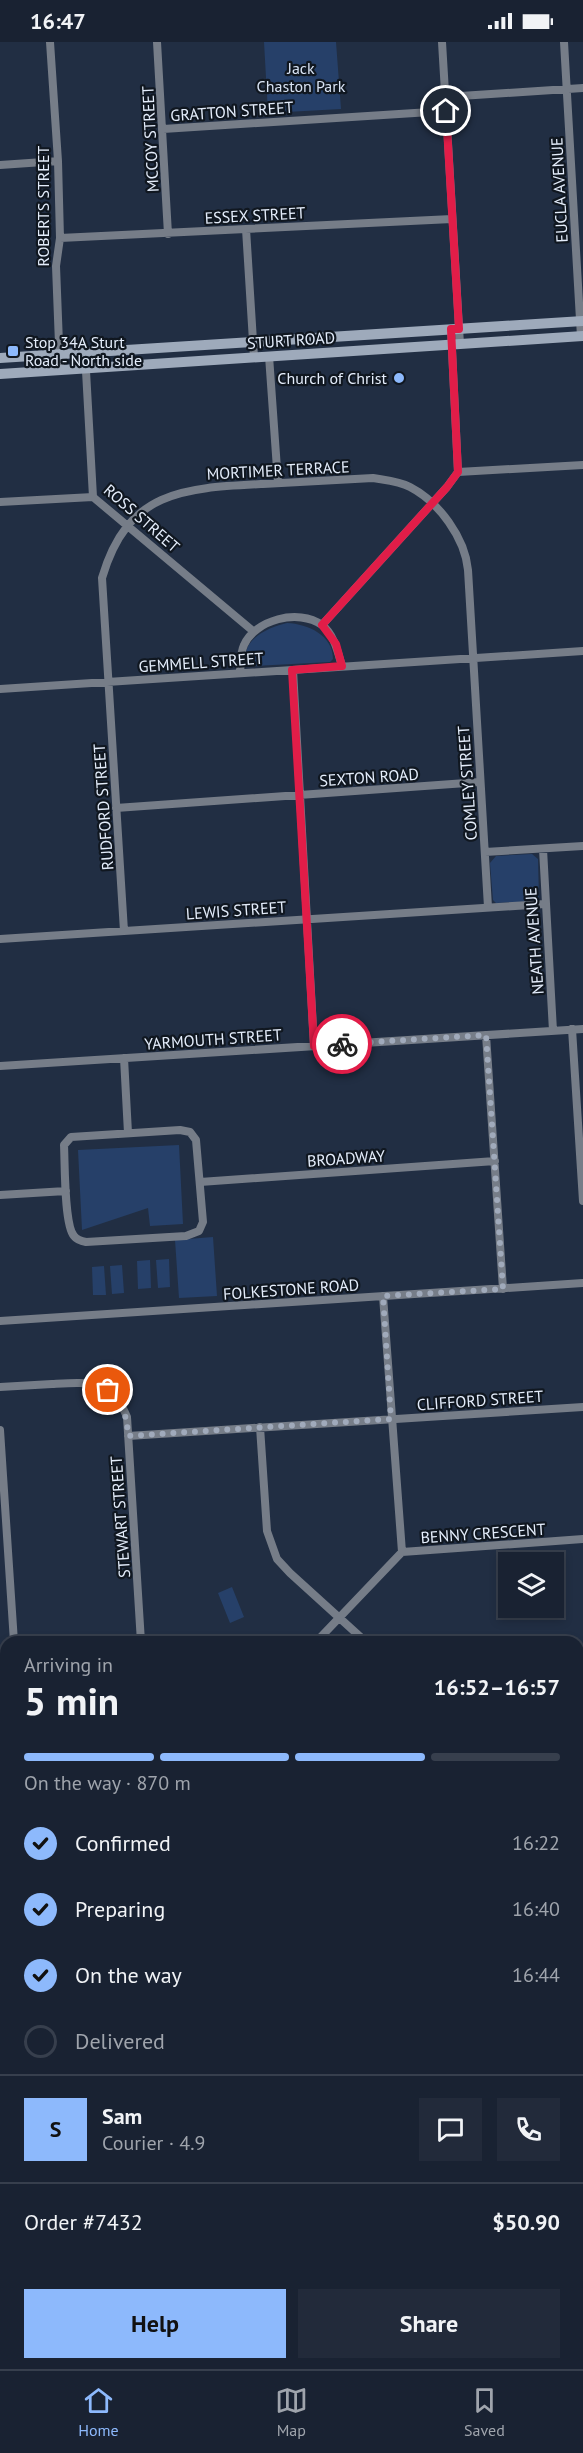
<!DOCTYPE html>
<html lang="en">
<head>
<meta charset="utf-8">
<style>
  body { margin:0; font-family:"PT Sans",sans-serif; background:#222a3a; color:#f1f3f6; height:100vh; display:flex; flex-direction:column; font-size:22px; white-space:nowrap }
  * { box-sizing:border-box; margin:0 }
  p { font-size:20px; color:#9fa4ac }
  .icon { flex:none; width:33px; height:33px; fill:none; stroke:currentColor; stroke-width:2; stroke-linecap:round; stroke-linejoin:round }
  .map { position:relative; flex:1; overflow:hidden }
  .panel { position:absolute; left:0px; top:1594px; width:584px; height:734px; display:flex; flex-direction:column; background:#192232; border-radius:18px 18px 0 0; box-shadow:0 3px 9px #0003,0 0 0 2px #373f4d }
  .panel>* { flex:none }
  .buttons { position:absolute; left:498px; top:1510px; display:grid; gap:12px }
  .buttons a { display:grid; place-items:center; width:66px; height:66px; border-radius:0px; background:#192232; box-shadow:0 3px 9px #0003,0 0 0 2px #373f4d; font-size:30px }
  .pin { position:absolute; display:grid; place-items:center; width:51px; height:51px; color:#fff; margin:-26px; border:3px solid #fff; border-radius:50%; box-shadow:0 2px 6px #0007 }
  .courier { position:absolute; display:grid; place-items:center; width:60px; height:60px; margin:-30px; border:4px solid #e11d48; border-radius:50%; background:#fff; color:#222; box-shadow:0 2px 8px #0007 }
  .head em { font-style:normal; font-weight:700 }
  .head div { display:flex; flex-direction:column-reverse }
  .head { display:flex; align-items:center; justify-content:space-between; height:102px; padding:0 24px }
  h1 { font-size:39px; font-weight:700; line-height:45px }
  .bar { display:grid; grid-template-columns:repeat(4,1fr); gap:9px 6px; align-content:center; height:72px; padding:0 24px }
  .bar i { height:8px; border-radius:4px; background:#373f4d }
  .bar .current { background:#8db9fc }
  .bar p { grid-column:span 4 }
  .line { display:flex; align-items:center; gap:15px; padding:0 24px; border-top:2px solid #373f4d }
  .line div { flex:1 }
  .round { display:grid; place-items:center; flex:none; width:63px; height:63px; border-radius:0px; background:#222a3a }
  ol { padding:0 24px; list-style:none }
  li { display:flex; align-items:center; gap:18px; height:66px }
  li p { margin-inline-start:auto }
  li .icon { padding:6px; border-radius:50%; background:#8db9fc; color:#111; stroke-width:4 }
  li:last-child { color:#9fa4ac }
  li i { width:33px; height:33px; border:3px solid #373f4d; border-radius:50% }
  .primary-button { display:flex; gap:12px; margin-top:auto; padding:12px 24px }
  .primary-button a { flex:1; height:69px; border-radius:0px; background:#8db9fc; color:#111; font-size:24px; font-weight:700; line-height:69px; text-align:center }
  .primary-button a+a { background:#222a3a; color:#f1f3f6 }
  .status { display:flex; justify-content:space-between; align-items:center; height:42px; padding:0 30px; background:#192232; direction:ltr }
  .status svg { height:16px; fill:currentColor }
  .menu { display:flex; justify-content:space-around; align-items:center; height:84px; border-top:2px solid #373f4d; background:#192232; font-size:16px; color:#9fa4ac }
  .menu a { display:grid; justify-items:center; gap:3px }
  .menu .current { color:#8db9fc }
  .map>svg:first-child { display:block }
</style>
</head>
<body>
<div class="status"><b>16:47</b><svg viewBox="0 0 49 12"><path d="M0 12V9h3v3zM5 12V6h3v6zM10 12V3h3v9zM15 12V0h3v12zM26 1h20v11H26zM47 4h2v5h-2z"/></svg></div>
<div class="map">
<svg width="583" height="2327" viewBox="0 0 583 2327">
  <rect width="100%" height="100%" fill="#212e43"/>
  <path fill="#264069" d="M264,0H336L341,67L268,71Z
    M287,581C308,582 333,593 333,617L330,620L252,624L247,622C239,598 269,585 287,581Z
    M532,812L538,817L539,856L537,859L496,861L493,858L490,821L496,814Z
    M179,1103L183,1182L150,1184L148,1166L82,1188L78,1108Z
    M213,1195L217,1254L179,1256L175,1198Z
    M169,1217L170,1245L158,1246L156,1218Z
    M150,1218L151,1246L138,1247L137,1219Z
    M122,1223L124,1251L112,1252L110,1224Z
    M104,1224L106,1253H93L92,1225Z
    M232,1545L244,1575L230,1581L218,1551Z
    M4,2265L6,2272V2322H22L26,2327H0V2267Z
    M316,2322H375L376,2327H324Z"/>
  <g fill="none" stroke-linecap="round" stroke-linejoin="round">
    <path stroke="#767d88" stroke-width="8" d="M50,0L58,119L60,196L56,224L60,328
      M157,0L168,192
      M442,0L460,302
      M564,0L581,295
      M445,55L583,46
      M163,87L446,69
      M0,123L58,119
      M246,187L254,315
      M60,196L452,177
      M85,311L93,455L253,589
      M269,314L278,441
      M458,430L583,423
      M0,460L93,455
      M322,583L447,445L458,430L451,287
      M293,628L314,1004
      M240,631C241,623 240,611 244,603C255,578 298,566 322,583C334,592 338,611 342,624
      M0,647L583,609
      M116,766L480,740
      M543,807L553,989
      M485,810L583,804
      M124,889L102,536C128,448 183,446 263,442C300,440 336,438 373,436C384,438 399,439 410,445C439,460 465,496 468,528L488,865
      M0,897L545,862
      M572,987L583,1159
      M486,993L503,1247
      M124,1016L128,1091
      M0,1024L583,987
      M180,1088L190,1090L196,1098L203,1180L199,1189L186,1194L86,1200C81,1199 77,1198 74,1194C64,1183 65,1121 64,1103L71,1095Z
      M200,1140L495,1119
      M0,1153L66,1149
      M383,1254L402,1510
      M0,1279L583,1241
      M0,1345C17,1344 35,1343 52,1342C88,1340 112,1337 127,1375L141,1600
      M260,1385L267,1489L277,1517L290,1531L366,1600
      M0,1388L14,1600
      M128,1394L583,1365
      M316,1600L402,1510L583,1497
      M578,1629H583
      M0,1990H6
      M578,2089L583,2088
      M0,2128L6,2127
      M0,2228L6,2245
      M33,2322L37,2327
      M136,2322L139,2327
      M312,2322L321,2327
      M377,2322L378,2327
      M510,2322V2327
      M269,2327L274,2322"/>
    <path stroke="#9eaabb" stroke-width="10" d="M0,316L583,279
      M0,332L583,294
      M578,1809H583
      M0,1847L6,1846"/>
  </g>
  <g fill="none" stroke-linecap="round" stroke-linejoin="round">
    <path stroke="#a0aabb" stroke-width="6" stroke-dasharray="0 10.8" d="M108,1348C123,1362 127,1374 128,1394L391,1377L383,1254L503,1247L486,993L342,1002"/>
    <path stroke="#e11d48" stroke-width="8" d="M342,1002L314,1004L292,628L342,624L336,602L322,583L447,445L458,430L451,287H459L446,69"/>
  </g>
  <g fill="#8db9fc" stroke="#101720" stroke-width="2">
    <rect x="7" y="303" width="12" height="12" rx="3"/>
    <circle cx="399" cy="336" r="6"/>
  </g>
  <g text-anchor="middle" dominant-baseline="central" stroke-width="4.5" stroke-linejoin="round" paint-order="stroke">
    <g font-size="16" fill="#d7e2f3" stroke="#101720">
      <text x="301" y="26">Jack<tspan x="301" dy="18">Chaston Park</tspan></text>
    </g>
    <g font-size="16" fill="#e4edfb" stroke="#101720">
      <text transform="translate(232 69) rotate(-4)">GRATTON STREET</text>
      <text transform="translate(150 97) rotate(-93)">MCCOY STREET</text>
      <text transform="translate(559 148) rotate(-93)">EUCLA AVENUE</text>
      <text transform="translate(43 164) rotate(-90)">ROBERTS STREET</text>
      <text transform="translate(255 173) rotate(-3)">ESSEX STREET</text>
      <text transform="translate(291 298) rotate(-4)">STURT ROAD</text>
      <text transform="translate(278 428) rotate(-3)">MORTIMER TERRACE</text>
      <text transform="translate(142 476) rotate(41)">ROSS STREET</text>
      <text transform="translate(201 620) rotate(-4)">GEMMELL STREET</text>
      <text transform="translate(369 735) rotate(-4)">SEXTON ROAD</text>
      <text transform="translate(467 741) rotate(-94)">COMLEY STREET</text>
      <text transform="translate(103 765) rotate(-94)">RUDFORD STREET</text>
      <text transform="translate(236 868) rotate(-4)">LEWIS STREET</text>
      <text transform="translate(534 899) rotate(-94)">NEATH AVENUE</text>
      <text transform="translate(213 997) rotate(-4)">YARMOUTH STREET</text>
      <text transform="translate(346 1116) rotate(-4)">BROADWAY</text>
      <text transform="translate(291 1247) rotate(-4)">FOLKESTONE ROAD</text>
      <text transform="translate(480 1358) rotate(-4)">CLIFFORD STREET</text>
      <text transform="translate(120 1475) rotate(-94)">STEWART STREET</text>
      <text transform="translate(483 1491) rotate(-4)">BENNY CRESCENT</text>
    </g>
    <g font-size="16" fill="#e4edfb" stroke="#101720" text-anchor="start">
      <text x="25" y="300">Stop 34A Sturt<tspan x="25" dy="18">Road - North side</tspan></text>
      <text x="387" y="336" text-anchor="end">Church of Christ</text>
    </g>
  </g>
</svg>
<div class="buttons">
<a><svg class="icon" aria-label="layers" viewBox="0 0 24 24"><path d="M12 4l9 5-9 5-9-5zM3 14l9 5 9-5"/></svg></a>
</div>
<div class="pin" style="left:108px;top:1348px;background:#ea580c"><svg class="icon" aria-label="bag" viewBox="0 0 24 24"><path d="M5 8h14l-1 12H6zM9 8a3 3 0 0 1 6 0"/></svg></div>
<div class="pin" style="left:446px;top:69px;background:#1f2937"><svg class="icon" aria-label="home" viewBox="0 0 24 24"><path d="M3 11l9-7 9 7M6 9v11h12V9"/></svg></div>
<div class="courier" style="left:342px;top:1002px"><svg class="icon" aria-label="bike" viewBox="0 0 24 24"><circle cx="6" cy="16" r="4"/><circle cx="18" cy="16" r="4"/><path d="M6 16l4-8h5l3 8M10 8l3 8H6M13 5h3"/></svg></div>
<section class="panel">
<div class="head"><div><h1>5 min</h1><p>Arriving in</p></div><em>16:52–16:57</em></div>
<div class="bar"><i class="current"></i><i class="current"></i><i class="current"></i><i></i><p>On the way · 870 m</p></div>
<ol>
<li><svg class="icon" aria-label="check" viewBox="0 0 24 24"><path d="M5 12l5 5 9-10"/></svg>Confirmed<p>16:22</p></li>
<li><svg class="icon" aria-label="check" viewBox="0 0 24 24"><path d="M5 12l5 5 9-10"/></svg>Preparing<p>16:40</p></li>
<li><svg class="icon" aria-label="check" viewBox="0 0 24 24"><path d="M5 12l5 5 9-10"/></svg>On the way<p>16:44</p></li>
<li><i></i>Delivered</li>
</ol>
<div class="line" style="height:108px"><b class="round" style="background:#8db9fc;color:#111">S</b><div><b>Sam</b><p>Courier · 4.9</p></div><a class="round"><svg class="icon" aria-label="chat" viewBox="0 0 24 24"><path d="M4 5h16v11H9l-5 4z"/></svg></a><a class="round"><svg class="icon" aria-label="phone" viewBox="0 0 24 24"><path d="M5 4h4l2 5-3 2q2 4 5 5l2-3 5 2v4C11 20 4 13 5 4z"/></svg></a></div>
<div class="line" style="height:78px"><div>Order #7432</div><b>$50.90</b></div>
<div class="primary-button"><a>Help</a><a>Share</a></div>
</section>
</div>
<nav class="menu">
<a class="current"><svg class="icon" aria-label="home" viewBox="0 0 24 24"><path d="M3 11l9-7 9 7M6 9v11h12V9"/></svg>Home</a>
<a><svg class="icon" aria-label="map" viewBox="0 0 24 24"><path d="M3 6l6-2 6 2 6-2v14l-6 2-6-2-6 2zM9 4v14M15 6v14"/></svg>Map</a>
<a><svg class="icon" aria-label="saved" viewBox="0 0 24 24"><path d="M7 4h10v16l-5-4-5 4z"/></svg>Saved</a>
</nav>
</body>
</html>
